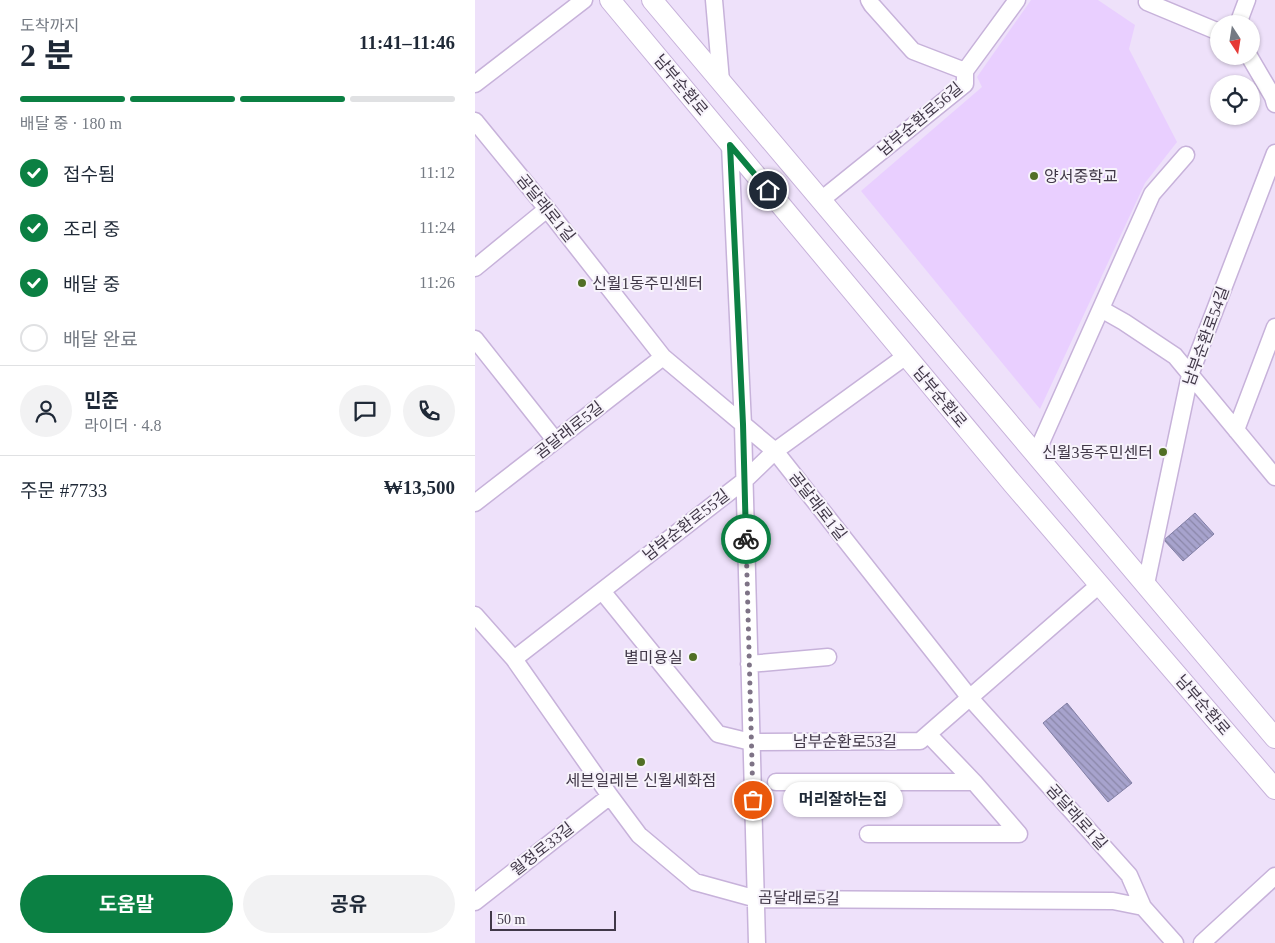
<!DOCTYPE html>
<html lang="ko">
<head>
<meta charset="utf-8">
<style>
  body { margin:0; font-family:"Times New Roman","Noto Sans KR",serif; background:#f2f2f3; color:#1f2937; height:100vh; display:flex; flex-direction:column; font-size:19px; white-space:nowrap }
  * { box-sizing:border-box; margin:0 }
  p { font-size:16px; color:#747a83 }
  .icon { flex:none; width:28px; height:28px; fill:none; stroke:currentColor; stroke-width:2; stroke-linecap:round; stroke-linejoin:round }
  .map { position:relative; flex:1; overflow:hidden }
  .side { display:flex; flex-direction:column; background:#fff; width:475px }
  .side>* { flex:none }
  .needle { width:32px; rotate:168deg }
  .buttons { position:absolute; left:735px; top:15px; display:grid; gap:10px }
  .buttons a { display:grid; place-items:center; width:50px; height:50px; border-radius:50%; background:#fff; box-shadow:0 1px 4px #0004; font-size:25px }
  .scale { position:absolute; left:15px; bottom:12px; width:126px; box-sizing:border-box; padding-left:5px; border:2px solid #413848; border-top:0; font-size:14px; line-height:18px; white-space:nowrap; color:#413848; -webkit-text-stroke:4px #f7f3fb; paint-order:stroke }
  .pin { position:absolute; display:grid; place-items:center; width:42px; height:42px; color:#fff; margin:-21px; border:2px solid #fff; border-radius:50%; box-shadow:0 1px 5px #0007 }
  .courier { position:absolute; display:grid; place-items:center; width:50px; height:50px; margin:-25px; border:4px solid #0b8043; border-radius:50%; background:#fff; color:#222; box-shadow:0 1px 6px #0007 }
  .bubble { position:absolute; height:35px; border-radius:18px; background:#fff; box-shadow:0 1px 4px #0004; font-size:16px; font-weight:700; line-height:35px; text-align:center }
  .overview em { font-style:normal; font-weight:700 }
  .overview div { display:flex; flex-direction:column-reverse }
  .overview { display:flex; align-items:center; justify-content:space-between; height:85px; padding:0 20px }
  h1 { font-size:32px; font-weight:700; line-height:38px }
  .bar { display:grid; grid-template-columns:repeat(4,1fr); gap:8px 5px; align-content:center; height:60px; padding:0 20px }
  .bar i { height:6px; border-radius:4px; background:#e0e1e3 }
  .bar .active { background:#0b8043 }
  .bar p { grid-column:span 4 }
  .line { display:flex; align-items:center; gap:12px; padding:0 20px; border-top:1px solid #e0e1e3 }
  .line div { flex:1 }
  .round { display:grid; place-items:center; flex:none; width:52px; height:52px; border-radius:26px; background:#f2f2f3 }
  ol { padding:0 20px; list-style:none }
  li { display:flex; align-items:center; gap:15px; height:55px }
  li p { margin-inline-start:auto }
  li .icon { padding:5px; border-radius:50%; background:#0b8043; color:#fff; stroke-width:4 }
  li:last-child { color:#747a83 }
  li i { width:28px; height:28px; border:2px solid #e0e1e3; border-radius:50% }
  .action { display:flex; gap:10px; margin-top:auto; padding:10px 20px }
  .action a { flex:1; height:58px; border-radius:30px; background:#0b8043; color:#fff; font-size:20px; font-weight:700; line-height:58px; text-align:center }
  .action a+a { background:#f2f2f3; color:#1f2937 }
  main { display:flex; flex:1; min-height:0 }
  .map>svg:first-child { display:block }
</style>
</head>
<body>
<main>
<section class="side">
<div class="overview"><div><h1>2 분</h1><p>도착까지</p></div><em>11:41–11:46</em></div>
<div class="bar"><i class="active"></i><i class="active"></i><i class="active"></i><i></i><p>배달 중 · 180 m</p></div>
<ol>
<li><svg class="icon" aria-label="check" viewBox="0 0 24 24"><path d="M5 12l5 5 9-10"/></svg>접수됨<p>11:12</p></li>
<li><svg class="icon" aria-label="check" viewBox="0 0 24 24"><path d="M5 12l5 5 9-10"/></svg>조리 중<p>11:24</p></li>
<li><svg class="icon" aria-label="check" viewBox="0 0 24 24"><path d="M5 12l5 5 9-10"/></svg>배달 중<p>11:26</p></li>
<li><i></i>배달 완료</li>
</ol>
<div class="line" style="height:90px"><a class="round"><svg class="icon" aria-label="person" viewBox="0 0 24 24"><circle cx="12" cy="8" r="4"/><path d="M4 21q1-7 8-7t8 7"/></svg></a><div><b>민준</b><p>라이더 · 4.8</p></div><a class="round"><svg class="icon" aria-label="chat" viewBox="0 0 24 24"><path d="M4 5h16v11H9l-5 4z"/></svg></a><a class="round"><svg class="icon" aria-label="phone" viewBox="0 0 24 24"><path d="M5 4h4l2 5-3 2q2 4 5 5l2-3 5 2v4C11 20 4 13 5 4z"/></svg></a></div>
<div class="line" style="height:65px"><div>주문 #7733</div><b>₩13,500</b></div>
<div class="action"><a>도움말</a><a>공유</a></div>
</section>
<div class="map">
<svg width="800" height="943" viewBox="0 0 800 943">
  <defs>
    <pattern id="building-back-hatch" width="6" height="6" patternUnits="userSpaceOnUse" patternTransform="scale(1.25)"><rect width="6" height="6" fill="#a7a3cd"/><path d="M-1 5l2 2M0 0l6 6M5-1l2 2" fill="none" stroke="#8a86a8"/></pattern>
  </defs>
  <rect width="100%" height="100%" fill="#eee1fa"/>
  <path fill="#e9cfff" d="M556,0H623L660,25L654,49L702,142L670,183L565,409L386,191L507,87L502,77Z"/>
  <path fill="url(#building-back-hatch)" stroke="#817ea5" d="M720,513L739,534L708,561L689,540Z
    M592,703L657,783L633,802L568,723Z"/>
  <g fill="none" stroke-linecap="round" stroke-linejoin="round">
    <defs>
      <path id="minor" d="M239,0L246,81
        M394,0L397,5L438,51L490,71
        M673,0L672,2L744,32
        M763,24L772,0
        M774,56L798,97L800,104
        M0,84L109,0
        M0,121L72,209L188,357L300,451L495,698L654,875L668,907
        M255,145L268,425L282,943
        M346,200L490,84V71L542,0
        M0,268L72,209
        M626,309L649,322L700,356L800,477
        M0,339L80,440
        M761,430L800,327
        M561,454L677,194L711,155
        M0,503L188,357
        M671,584L715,375L800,153
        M127,591L243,734L276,742L445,741L624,585
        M0,615L39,659L135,796L164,835L220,882L282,899L638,901L668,907L700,943
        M39,659L270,480L300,451L431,356
        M274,664L353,657
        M301,782H499
        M393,834H544L499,782L453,734
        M0,902L135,796
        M727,943L800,876"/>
      <path id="major" d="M135,0L538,484L800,789
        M177,0L800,738"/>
    </defs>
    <use href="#minor" stroke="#c7b2da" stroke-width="19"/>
    <use href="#major" stroke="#c7b2da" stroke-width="22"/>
    <use href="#minor" stroke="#fff" stroke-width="16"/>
    <use href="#major" stroke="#fff" stroke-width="20"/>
  </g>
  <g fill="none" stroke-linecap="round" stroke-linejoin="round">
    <path stroke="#7e7386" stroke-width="5" stroke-dasharray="0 9" d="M271,539L278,800"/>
    <path stroke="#0b8043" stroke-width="6" d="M271,539L268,424L255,145L293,190"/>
  </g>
  <g fill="#516f25" stroke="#f7f3fb" stroke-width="2">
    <circle cx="559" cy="176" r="5"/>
    <circle cx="107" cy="283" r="5"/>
    <circle cx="688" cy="452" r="5"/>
    <circle cx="218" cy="657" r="5"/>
    <circle cx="166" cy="762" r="5"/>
  </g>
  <g text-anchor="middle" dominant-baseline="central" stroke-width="4" stroke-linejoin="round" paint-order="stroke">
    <g font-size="16" fill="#413848" stroke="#f7f3fb">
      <text transform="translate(206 85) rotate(50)">남부순환로</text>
      <text transform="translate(445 119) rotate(-40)">남부순환로56길</text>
      <text transform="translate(71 208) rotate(51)">곰달래로1길</text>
      <text transform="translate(731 336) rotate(-70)">남부순환로54길</text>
      <text transform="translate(465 397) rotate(50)">남부순환로</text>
      <text transform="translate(94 430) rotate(-38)">곰달래로5길</text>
      <text transform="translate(343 506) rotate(52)">곰달래로1길</text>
      <text transform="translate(211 525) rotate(-38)">남부순환로55길</text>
      <text transform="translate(728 705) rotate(49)">남부순환로</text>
      <text x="370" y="741">남부순환로53길</text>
      <text transform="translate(602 817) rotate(48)">곰달래로1길</text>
      <text transform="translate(67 849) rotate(-38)">월정로33길</text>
      <text transform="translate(324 898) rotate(1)">곰달래로5길</text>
    </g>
    <g font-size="16" fill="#413848" stroke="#f7f3fb" text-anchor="start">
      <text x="569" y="176">양서중학교</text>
      <text x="117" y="283">신월1동주민센터</text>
      <text x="678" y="452" text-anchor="end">신월3동주민센터</text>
      <text x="208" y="657" text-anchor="end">별미용실</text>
      <text x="166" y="780" text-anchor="middle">세븐일레븐 신월세화점</text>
    </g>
  </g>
</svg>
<div class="buttons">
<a><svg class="needle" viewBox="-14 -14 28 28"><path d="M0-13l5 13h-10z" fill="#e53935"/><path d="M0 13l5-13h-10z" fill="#747a83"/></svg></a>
<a><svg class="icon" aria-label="locate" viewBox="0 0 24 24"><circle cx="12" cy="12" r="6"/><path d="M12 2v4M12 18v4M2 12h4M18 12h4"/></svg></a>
</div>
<div class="scale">50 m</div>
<div class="pin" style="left:278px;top:800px;background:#ea580c"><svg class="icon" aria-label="bag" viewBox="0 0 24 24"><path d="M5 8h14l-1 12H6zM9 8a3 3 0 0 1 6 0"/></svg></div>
<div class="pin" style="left:293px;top:190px;background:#1f2937"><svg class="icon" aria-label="home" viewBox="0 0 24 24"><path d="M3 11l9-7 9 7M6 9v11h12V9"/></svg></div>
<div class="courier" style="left:271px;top:539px"><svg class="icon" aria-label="bike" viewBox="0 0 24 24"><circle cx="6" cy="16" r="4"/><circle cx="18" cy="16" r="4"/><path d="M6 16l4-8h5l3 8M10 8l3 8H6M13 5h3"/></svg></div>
<div class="bubble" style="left:308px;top:782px;width:120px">머리잘하는집</div>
</div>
</main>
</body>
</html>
